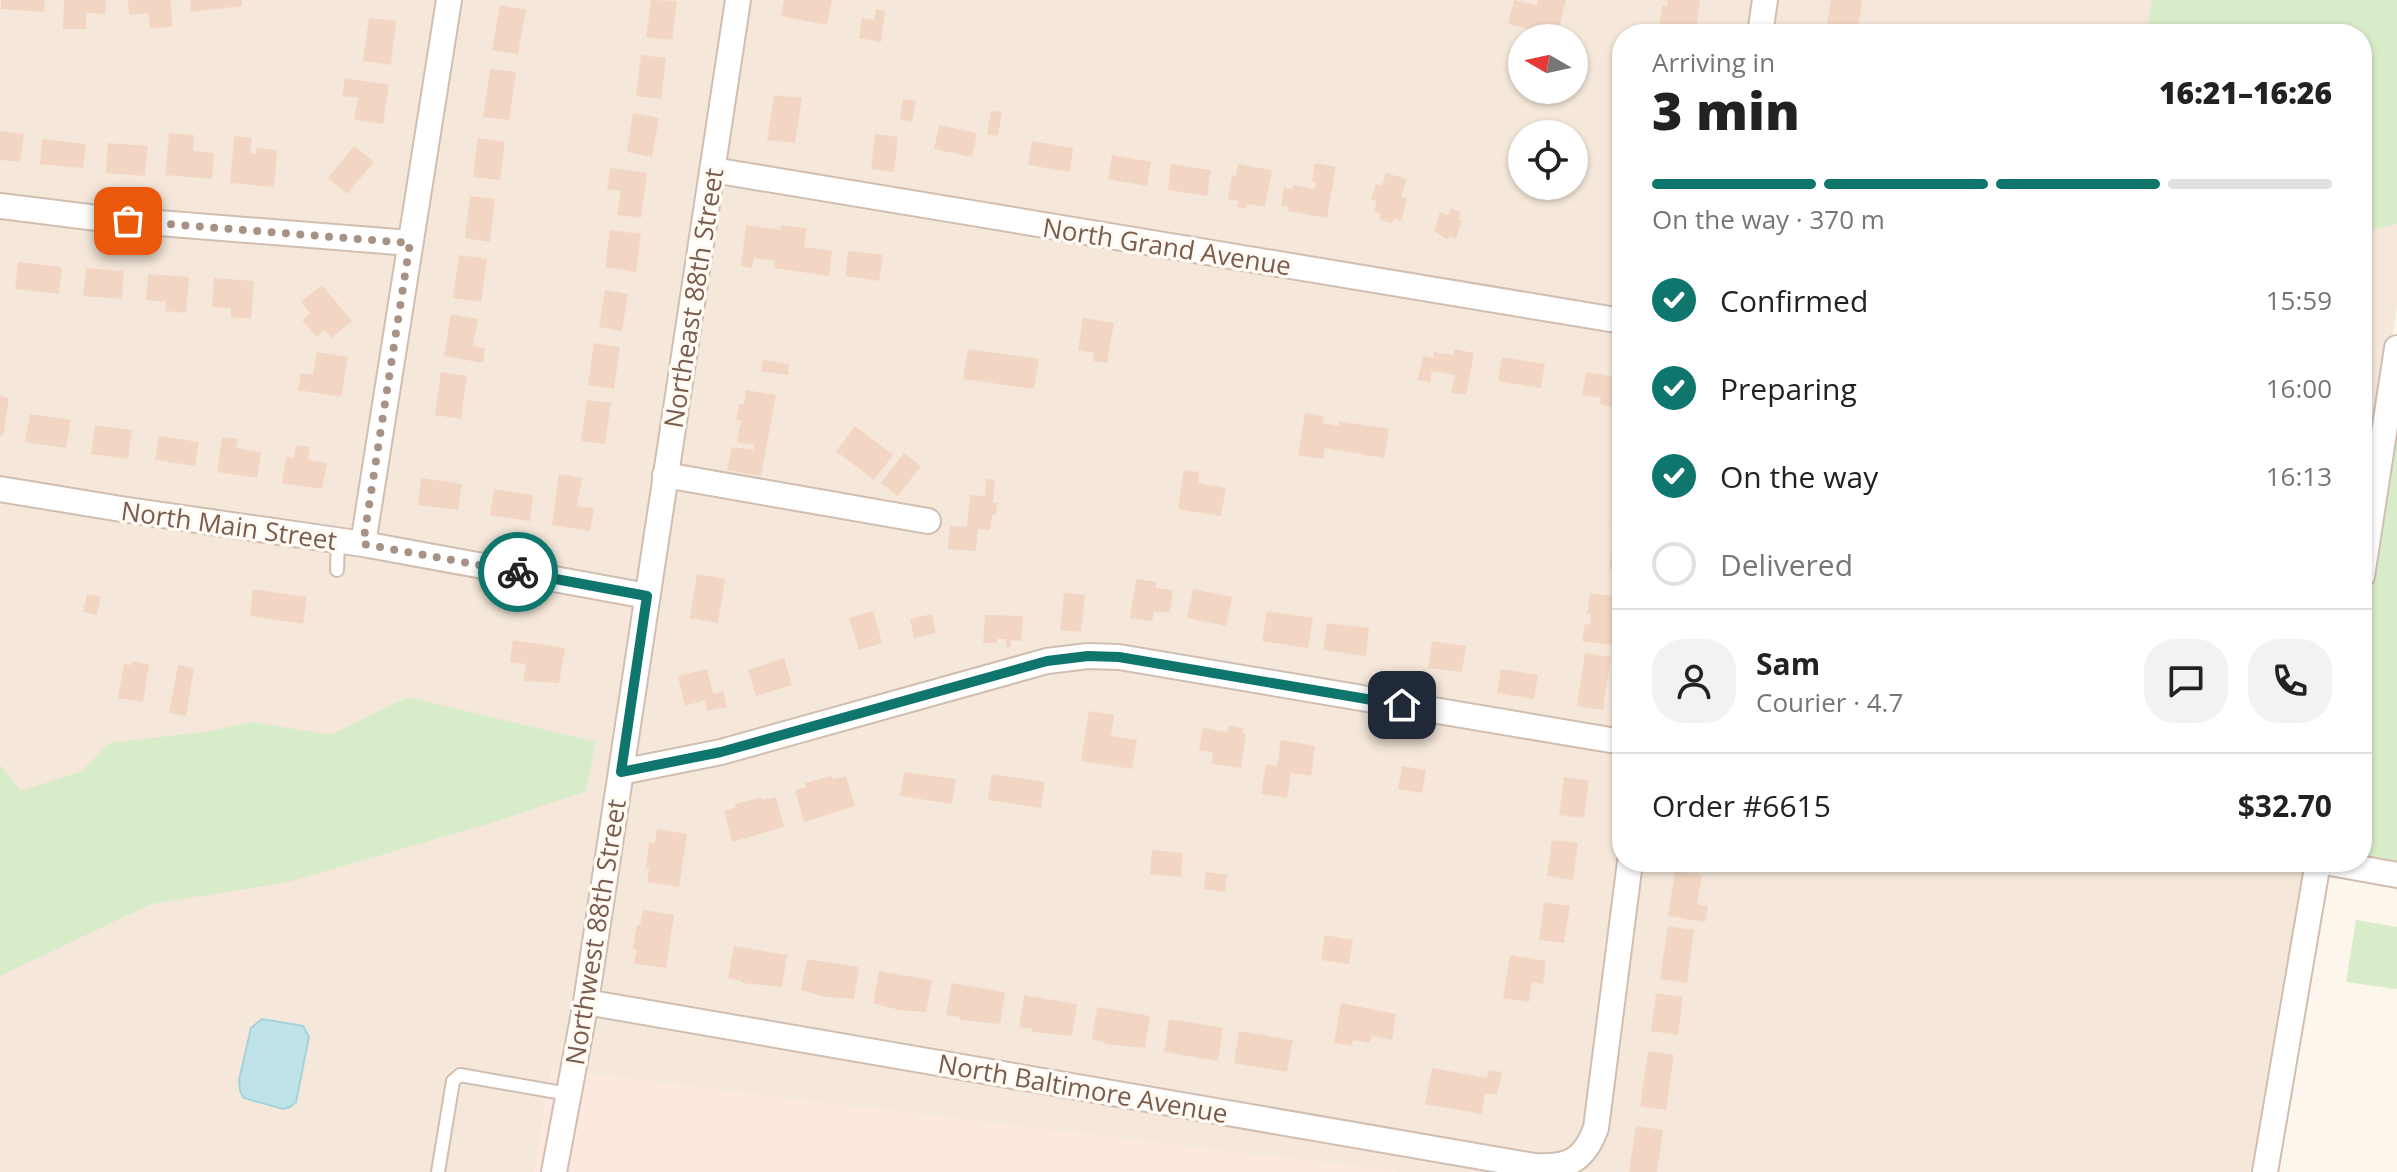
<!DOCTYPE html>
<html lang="en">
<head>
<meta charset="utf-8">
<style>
  body { margin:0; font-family:"Open Sans",sans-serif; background:#f2f2f2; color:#222; height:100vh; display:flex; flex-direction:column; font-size:30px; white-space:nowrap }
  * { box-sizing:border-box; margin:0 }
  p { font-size:26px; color:#767676 }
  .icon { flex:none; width:44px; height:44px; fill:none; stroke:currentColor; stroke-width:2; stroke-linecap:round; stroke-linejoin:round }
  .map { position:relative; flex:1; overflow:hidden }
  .drawer { position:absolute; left:1612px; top:24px; width:760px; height:848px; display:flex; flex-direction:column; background:#fff; border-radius:32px; box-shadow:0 2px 6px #0004 }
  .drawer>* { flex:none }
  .needle { width:52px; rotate:279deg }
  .fabs { position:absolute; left:1508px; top:24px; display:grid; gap:16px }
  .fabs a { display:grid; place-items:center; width:80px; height:80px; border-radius:50%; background:#fff; box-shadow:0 2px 6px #0004; font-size:40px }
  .pin { position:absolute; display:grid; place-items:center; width:68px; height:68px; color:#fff; margin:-34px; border-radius:16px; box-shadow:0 4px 12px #0006 }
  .courier { position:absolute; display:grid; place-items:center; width:80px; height:80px; margin:-40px; border:6px solid #0f766e; border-radius:50%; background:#fff; color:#222; box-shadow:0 2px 10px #0007 }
  .overview em { font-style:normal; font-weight:800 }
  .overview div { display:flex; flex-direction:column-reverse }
  .overview { display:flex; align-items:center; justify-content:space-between; height:136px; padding:0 40px }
  h1 { font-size:52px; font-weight:800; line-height:60px }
  .bar { display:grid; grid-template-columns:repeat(4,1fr); gap:12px 8px; align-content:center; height:96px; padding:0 40px }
  .bar i { height:10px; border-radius:6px; background:#e0e0e0 }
  .bar .current { background:#0f766e }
  .bar p { grid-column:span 4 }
  .line { display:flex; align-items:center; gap:20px; padding:0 40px; border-top:2px solid #e0e0e0 }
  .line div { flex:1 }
  .round { display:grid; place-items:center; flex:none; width:84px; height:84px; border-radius:32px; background:#f2f2f2 }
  ol { padding:0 40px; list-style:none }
  li { display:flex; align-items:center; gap:24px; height:88px }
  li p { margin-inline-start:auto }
  li .icon { padding:8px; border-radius:50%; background:#0f766e; color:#fff; stroke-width:4 }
  li:last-child { color:#767676 }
  li i { width:44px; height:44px; border:4px solid #e0e0e0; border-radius:50% }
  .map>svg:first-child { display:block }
</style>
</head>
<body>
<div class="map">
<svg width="2397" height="1172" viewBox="0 0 2397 1172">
  <rect width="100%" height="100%" fill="#fdf6ec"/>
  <path fill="#f5e8da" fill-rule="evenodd" d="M0,0H2397V305L2362,552V34H1622V862H2318L2269,1172H1399L551,1070L534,1172H0ZM1522,38H1574V90H1522ZM1522,134H1574V186H1522Z"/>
  <path fill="#fde8e0" d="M551,1070L1399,1172H534Z"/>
  <path fill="#d8ecc9" d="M2152,0H2397V224L2362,232V34H2146Z
    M2397,352V875L2362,862V578Z
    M408,697L596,742L586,791L491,823L288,882L151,904L0,976V765L21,791L82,771L109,743L205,732L252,722L331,735Z
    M2356,920L2397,927V989L2346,982Z"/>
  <path fill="#bfe3e8" stroke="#a5d3da" stroke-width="2" d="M262,1019L303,1026L309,1037L296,1102L290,1107L283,1109L244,1098L240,1091L239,1080L251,1028Z"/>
  <path fill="#f3d5c3" d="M1,0H45L44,12L1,9Z
    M64,0H106L105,14L86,13V29H63Z
    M128,0H171L172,27L150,28L148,13L129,15Z
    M190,0H242V6L191,12Z
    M651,0L677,1L672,40L646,37Z
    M784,0H832L827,25L781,16Z
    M1514,0L1537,5L1538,0H1566L1557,36L1508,24Z
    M1668,0H1700L1695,34H1658L1662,6H1667Z
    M1831,0H1862L1858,28L1827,23Z
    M500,5L526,10L518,54L492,50Z
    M876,9L885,11L881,42L859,38L862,18L874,20Z
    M369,18L396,21L391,65L363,61Z
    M641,55L666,58L661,99L636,96Z
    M490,69L516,72L509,120L483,117Z
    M345,78L389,85L383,124L354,120L358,98L342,96Z
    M774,95L802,98L795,143L767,140Z
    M903,99L916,101L912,122L900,120Z
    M991,111L1002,112L998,136L987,134Z
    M633,113L659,118L652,157L627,152Z
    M939,125L977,133L972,157L934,149Z
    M0,131L24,134L20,162L0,160Z
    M169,133L194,135L193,151L214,153L212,179L165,175Z
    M875,134L898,137L894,172L871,169Z
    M234,136L252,138L250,153L256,154V148L277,150L274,187L230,183Z
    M478,138L505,142L500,180L473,177Z
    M42,139L86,144L83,168L40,164Z
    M1032,141L1073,148L1070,172L1028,165Z
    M108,143L148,146L145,176L106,173Z
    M354,146L374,162L347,194L328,178Z
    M1112,155L1151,162L1147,186L1108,179Z
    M1315,163L1336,167L1327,218L1288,211L1289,207L1281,206L1284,187L1292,189L1293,185L1315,189L1316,182L1312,181Z
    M1171,164L1211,170L1207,196L1168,190Z
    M1238,164L1272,170L1265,207L1247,204L1246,209L1237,207L1239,201L1228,199L1232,175L1236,176Z
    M610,168L647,173L641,218L617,215L621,191L607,189Z
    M1386,173L1407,179L1401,197L1407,199L1401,221L1394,218L1392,223L1380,220L1381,214L1374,211L1377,201L1371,199L1376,184L1382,186Z
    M470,196L495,199L490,242L465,238Z
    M1451,208L1461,212L1458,219L1462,220L1456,239L1449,236L1448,240L1434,231L1440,212L1448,215Z
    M746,225L780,230L781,225L807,228L804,247L832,251L829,276L774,268L775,261L754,258L752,268L741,266Z
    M610,230L641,234L636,272L605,267Z
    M848,251L883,255L879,281L845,276Z
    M459,255L487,259L481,302L453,298Z
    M18,262L62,267L59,294L15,289Z
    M86,268L124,271L122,299L83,296Z
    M148,274L189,277L186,313L165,311L166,302L146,300Z
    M214,278L254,281L251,319L231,317V308L212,307Z
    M322,285L352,321L331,338L325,330L316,337L302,320L310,313L301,302Z
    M605,290L628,294L622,331L599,327Z
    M451,314L478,319L473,346L485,348L483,363L444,356Z
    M1083,318L1114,323L1107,363L1093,361L1094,353L1078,350Z
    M594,343L620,347L614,389L588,385Z
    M968,349L1039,359L1034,389L963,379Z
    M1454,349L1474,353L1466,395L1451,393L1455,375L1432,371L1430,382L1418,380L1423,356L1433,358L1434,352L1453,355Z
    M317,352L348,357L341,397L298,390L301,373L313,375Z
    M1502,357L1545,364L1541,388L1498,381Z
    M763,360L789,364L788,375L761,371Z
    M441,372L467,376L461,419L435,415Z
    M1586,372L1622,378V402L1613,400L1612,407L1600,404L1601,398L1582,395Z
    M746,390L776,395L761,476L727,470L732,447L753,450L755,445L737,442L741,421L736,420L739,404H744Z
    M0,396L9,398L3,436H0Z
    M587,400L611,403L605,444L581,441Z
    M1305,413L1324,416L1322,423L1339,426V421L1389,429L1384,458L1325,448L1323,459L1298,455Z
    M30,414L71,420L66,448L25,442Z
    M95,425L132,430L128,459L91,454Z
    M855,426L893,455L874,480L836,451Z
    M159,436L199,442L195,466L155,460Z
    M222,437L238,439L236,448L261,452L257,478L217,472Z
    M296,445L310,447L308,460L327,463L322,489L282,483L286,457L294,458Z
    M904,453L921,466L898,496L881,483Z
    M1184,470L1199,472L1198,483L1226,488L1221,516L1178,509Z
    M559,474L582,478L577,506L594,508L590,531L552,525Z
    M421,478L462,484L458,510L418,505Z
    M986,479L995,480L993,503H997L996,515H992L990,530L978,529L976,551L948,549L950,526L967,527L970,495L985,496Z
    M494,489L533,495L530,521L490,515Z
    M1615,505L1622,507V527L1611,524Z
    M1612,548L1622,550V571L1609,569Z
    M697,574L725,579L718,623L690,618Z
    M1136,579L1156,582V588L1173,590L1170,613L1154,611L1152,621L1130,618Z
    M253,589L307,597L303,624L250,616Z
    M1193,589L1232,597L1226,626L1187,618Z
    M1064,593L1085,595L1081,632L1060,630Z
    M1590,593L1618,597L1612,645L1582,641L1585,624L1590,625L1591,614H1587Z
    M87,594L101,596L97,615L83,612Z
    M873,611L882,643L859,650L849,618Z
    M1267,611L1313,618L1308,648L1262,641Z
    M932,614L936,633L914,638L910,619Z
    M985,615L1023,616L1021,641L1011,640V647H1006V639H997V643H983Z
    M1327,623L1369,628L1366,656L1323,650Z
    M513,640L565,648L559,683L523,681L526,664L510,662Z
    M1432,641L1466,646L1462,672L1428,668Z
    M1585,653L1611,657L1603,710L1577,706Z
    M784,658L792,685L756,696L748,670Z
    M132,661L149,664L143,702L118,698L124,664L131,665Z
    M178,665L194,668L186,716L169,713Z
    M707,669L713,694L723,691L727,707L708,711L705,700L685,706L678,676Z
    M1501,669L1538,675L1534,699L1497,693Z
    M1089,711L1114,715L1111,736L1137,740L1132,769L1081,761Z
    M1229,725L1244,728L1243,734H1246L1241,768L1212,764L1213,752L1199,750L1203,728L1228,732Z
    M1281,740L1315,746L1311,776L1291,773L1287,798L1261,794L1266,764L1277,766Z
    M1402,766L1426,770L1422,793L1398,789Z
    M904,772L956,779L952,804L900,796Z
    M992,774L1045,782L1041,808L988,800Z
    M831,776L833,779L846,776L855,806L804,822L795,790L806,787L805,783Z
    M1564,777L1589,781L1584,818L1559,815Z
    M761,797L762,800L776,797L784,827L732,842L724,811L736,807L735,804Z
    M657,829L687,834L679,887L647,882L649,869L646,868L649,842L655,843Z
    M1552,840L1578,843L1573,880L1547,876Z
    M1152,850L1183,853L1181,877L1150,874Z
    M1675,871L1702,875L1697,904L1708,906L1705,922L1668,916Z
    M1206,872L1227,875L1225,892L1204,889Z
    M1544,902L1570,906L1564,943L1539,940Z
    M643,910L674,915L666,968L634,964L637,949H633L635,936L637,925H640Z
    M1668,926L1694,930L1687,983L1660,979Z
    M1325,935L1353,940L1349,964L1321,960Z
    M734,946L787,955L782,987L742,983V981L728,978Z
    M1510,955L1546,961L1543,984L1532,982L1529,1002L1503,998Z
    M807,959L859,967L854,999L826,997L801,990Z
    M879,971L932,980L926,1012L899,1010L873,1003Z
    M952,983L1005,992L1000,1024L960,1020V1017L946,1015Z
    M1656,993L1683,997L1678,1035L1651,1031Z
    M1024,995L1077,1004L1072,1036L1032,1032L1033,1029L1019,1027Z
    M1341,1003L1396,1014L1392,1040L1372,1036L1370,1043L1353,1040L1352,1046L1334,1043Z
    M1097,1007L1150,1016L1145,1048L1104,1044L1105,1042L1092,1040Z
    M1169,1019L1223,1028L1218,1061L1164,1052Z
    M1239,1031L1293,1040L1287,1072L1234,1063Z
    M1648,1051L1674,1055L1666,1110L1640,1106Z
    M1432,1068L1487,1078L1488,1070L1502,1072L1497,1095L1485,1093L1482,1114L1425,1104Z
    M1636,1126L1663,1130L1657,1172H1629Z"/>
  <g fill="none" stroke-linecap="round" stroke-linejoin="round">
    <defs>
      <path id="lane" d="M337,570L338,540
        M438,1172L453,1081L460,1075L568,1094"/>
      <path id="street" d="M1760,34L1765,0
        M713,170L1622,321
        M0,206L97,218L410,243
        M665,475L928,521
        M0,489L121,509L363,544L647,596
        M363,544L449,0
        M2362,576L2397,348
        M621,772L721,752L1047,661L1088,656L1119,657L1622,742
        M2325,862L2397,875
        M586,1002L1534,1166C1568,1168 1584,1161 1596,1128L1630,862
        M554,1172L586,1002L738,0
        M2265,1172L2318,862"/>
    </defs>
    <use href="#lane" stroke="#d1beb0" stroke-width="16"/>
    <use href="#street" stroke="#d1beb0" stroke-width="28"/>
    <use href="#lane" stroke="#fff" stroke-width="12"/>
    <use href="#street" stroke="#fff" stroke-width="24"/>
  </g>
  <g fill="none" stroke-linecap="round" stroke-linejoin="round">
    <path stroke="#a89285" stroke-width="8" stroke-dasharray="0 14.4" d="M128,221L410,243L363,544L518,572"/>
    <path stroke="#0f766e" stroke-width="10" d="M518,572L647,596L621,772L721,752L1047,661L1088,656L1119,657L1402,705"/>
  </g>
  <g text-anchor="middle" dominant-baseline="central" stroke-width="7" stroke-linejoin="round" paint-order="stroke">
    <g font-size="26" fill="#7a5c4d" stroke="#fffaf3">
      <text transform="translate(1167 246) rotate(9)">North Grand Avenue</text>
      <text transform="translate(693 298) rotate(-81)">Northeast 88th Street</text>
      <text transform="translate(229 525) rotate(8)">North Main Street</text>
      <text transform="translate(595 932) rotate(-81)">Northwest 88th Street</text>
      <text transform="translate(1083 1088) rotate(10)">North Baltimore Avenue</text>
    </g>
  </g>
</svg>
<div class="fabs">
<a><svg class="needle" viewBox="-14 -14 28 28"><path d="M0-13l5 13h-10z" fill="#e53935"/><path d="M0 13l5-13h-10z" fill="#767676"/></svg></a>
<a><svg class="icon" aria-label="locate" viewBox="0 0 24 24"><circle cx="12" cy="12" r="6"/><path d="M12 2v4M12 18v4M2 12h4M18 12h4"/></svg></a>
</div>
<div class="pin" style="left:128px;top:221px;background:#ea580c"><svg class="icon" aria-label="bag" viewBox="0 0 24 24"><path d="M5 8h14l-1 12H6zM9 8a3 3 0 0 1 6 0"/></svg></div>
<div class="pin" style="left:1402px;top:705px;background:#1f2937"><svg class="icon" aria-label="home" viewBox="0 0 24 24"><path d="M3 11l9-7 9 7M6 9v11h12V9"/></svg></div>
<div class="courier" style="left:518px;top:572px"><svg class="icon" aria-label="bike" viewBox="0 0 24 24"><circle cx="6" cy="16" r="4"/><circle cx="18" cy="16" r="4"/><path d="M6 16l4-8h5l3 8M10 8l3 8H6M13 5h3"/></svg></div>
<section class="drawer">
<div class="overview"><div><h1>3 min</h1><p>Arriving in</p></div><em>16:21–16:26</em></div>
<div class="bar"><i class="current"></i><i class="current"></i><i class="current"></i><i></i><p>On the way · 370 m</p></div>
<ol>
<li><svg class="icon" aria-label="check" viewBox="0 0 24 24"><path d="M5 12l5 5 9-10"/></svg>Confirmed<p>15:59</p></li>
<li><svg class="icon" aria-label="check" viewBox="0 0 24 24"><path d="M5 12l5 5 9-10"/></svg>Preparing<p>16:00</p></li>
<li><svg class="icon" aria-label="check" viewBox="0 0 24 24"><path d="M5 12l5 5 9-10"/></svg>On the way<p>16:13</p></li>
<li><i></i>Delivered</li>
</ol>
<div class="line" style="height:144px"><a class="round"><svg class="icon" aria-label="person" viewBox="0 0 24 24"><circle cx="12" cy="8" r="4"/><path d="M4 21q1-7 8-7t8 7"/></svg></a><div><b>Sam</b><p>Courier · 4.7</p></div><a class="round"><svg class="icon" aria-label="chat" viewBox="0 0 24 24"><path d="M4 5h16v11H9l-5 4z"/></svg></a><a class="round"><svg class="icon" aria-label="phone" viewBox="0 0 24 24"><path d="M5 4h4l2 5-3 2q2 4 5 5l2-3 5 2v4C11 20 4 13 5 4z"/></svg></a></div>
<div class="line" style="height:104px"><div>Order #6615</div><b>$32.70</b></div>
</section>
</div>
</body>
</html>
